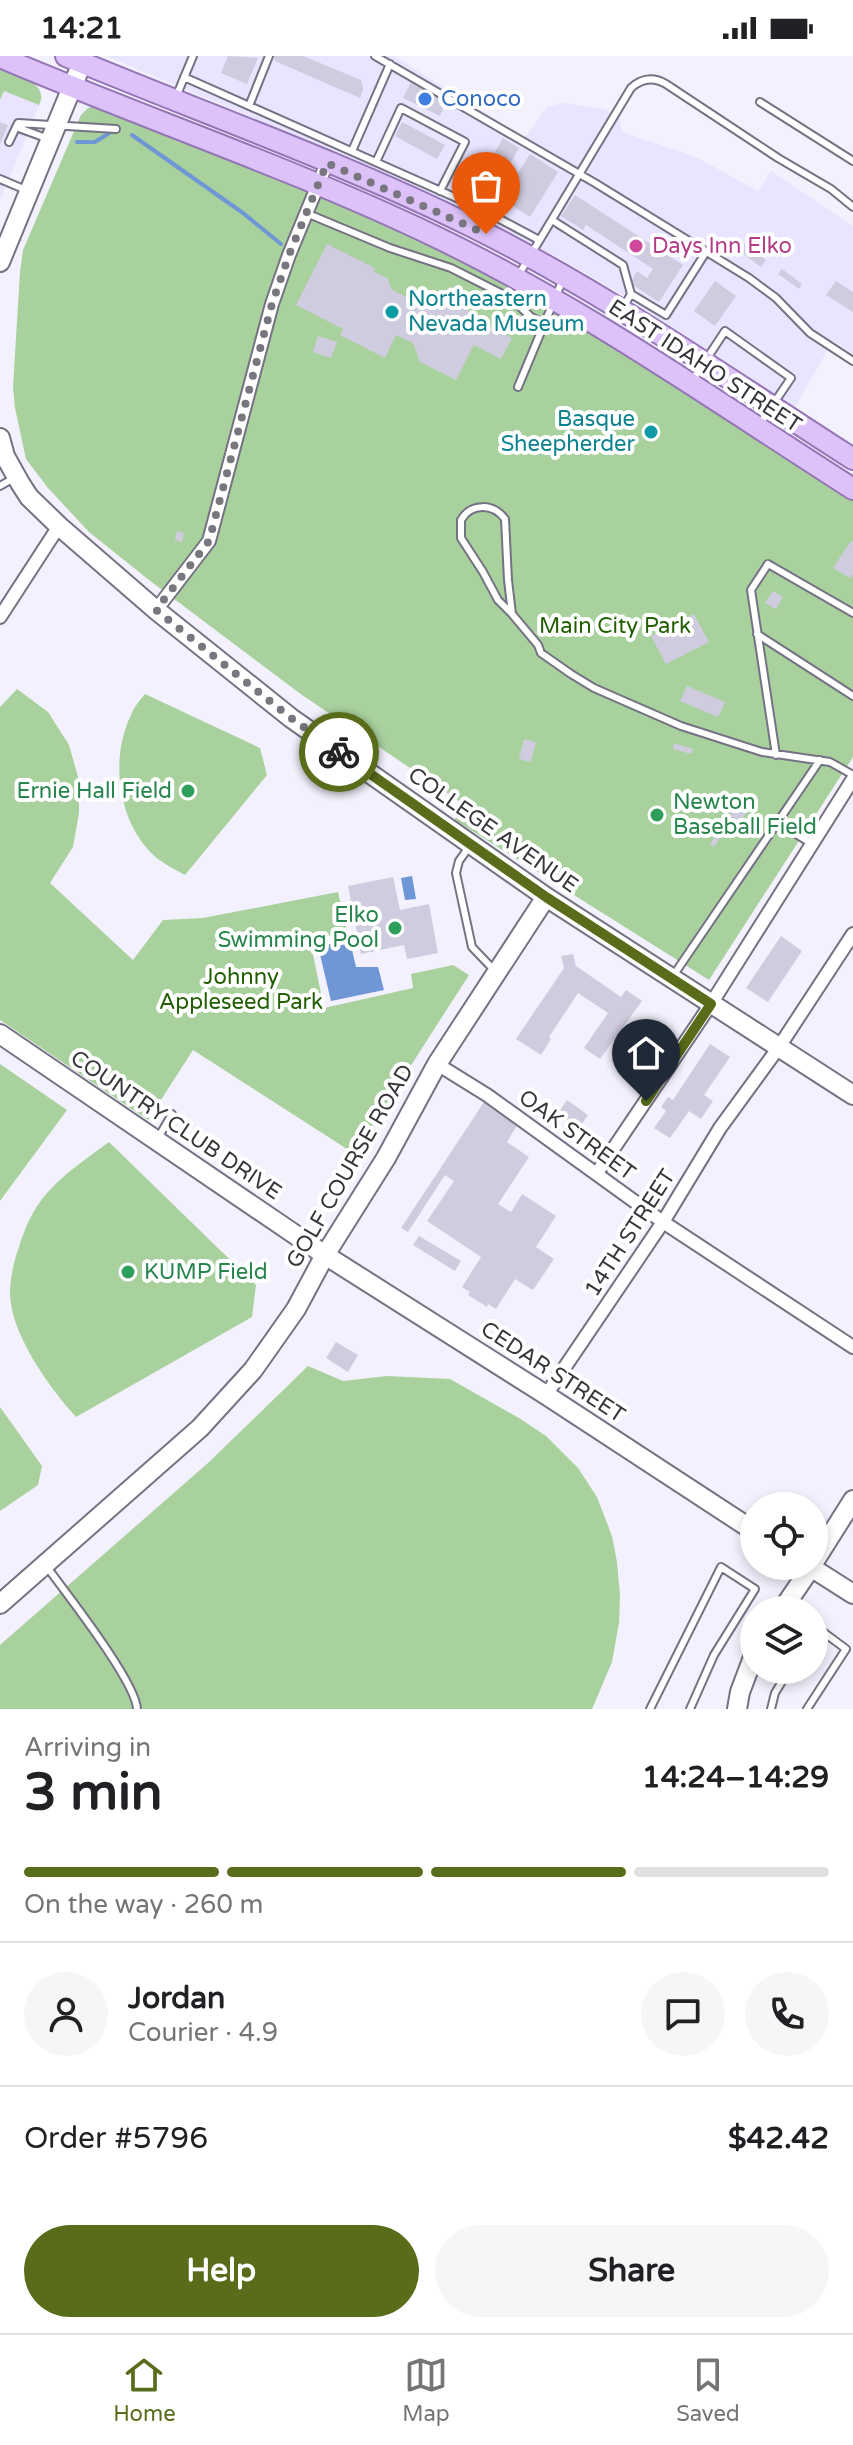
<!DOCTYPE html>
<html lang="en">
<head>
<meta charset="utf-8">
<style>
  body { margin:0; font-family:"Varela Round",sans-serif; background:#f6f6f6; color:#202124; height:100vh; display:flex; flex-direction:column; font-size:30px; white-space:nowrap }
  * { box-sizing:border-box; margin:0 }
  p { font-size:26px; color:#757577 }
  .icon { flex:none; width:44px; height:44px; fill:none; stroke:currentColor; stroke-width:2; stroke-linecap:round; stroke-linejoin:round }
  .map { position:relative; height:1653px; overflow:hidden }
  .panel { display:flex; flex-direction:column; background:#fff; flex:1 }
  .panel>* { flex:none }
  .buttons { position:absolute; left:740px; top:1436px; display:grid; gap:16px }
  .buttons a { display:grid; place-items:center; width:88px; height:88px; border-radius:50%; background:#fff; box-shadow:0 4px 12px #0003; font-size:40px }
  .pin { position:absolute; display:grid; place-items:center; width:68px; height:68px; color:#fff; margin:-82px -34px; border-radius:50% 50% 50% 0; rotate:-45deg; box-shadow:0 0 8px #0007 }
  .pin .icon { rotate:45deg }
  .courier { position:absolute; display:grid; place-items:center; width:80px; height:80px; margin:-40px; border:6px solid #586c1a; border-radius:50%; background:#fff; color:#222; box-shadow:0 2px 10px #0007 }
  .head em { font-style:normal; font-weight:700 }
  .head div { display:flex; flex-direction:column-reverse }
  .head { display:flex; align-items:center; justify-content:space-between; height:136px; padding:0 24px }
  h1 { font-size:52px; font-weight:700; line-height:60px }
  .bar { display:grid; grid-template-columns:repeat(4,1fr); gap:12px 8px; align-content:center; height:96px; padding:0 24px }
  .bar i { height:10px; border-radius:6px; background:#e0e0e0 }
  .bar .current { background:#586c1a }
  .bar p { grid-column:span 4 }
  .line { display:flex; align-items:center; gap:20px; padding:0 24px; border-top:2px solid #e0e0e0 }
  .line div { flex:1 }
  .round { display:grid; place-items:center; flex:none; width:84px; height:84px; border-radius:42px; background:#f6f6f6 }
  .cta { display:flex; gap:16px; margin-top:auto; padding:16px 24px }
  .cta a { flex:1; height:92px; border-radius:48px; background:#586c1a; color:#fff; font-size:32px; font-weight:700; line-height:92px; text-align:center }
  .cta a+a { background:#f6f6f6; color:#202124 }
  .status { display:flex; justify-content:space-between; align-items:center; height:56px; padding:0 40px; background:#fff; direction:ltr }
  .status svg { height:22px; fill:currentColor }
  .tab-bar { display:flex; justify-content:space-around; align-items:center; height:112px; border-top:2px solid #e0e0e0; background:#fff; font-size:22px; color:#757577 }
  .tab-bar a { display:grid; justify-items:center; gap:4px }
  .tab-bar .current { color:#586c1a }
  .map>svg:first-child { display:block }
</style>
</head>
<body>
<div class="status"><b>14:21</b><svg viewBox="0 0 49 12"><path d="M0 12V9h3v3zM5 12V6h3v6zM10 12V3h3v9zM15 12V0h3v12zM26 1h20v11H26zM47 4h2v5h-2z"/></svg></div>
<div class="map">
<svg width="853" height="1653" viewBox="0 0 853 1653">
  <rect width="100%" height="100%" fill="#f3f1fd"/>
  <path fill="#e9e4ff" d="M106,0H394L525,82L547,51L562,47L605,53L620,63L622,76L696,101L758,135L771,115L853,170V297L833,285L795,351L619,237L565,205L487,165L366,109Z
    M0,14L37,29L41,36L42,43L0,144Z"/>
  <path fill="#a9d19e" d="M0,14C16,20 50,26 39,49L4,35L0,44Z
    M97,49C220,96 343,142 460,202C597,271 724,360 853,443V701L709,924L455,764L459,745L302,639L149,524L89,476L48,432L26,403L15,352L13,331L20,216L23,194L81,59L88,52Z
    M17,633L48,656L69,689L79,724V757L73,791L50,827L133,904L163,864L203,862L338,836L347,876L310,884L324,952L413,932L411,918L453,909L469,919L356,1095L347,1093L193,994L148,1064L0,964V651Z
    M145,638L260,692L267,719L185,819C176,814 166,809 158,803C118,770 109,704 131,659C134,651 140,644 145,638Z
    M0,1008L67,1054L0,1145Z
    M109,1086L256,1229L252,1261L76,1361C49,1331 8,1275 10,1233C11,1219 14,1204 19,1191C25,1171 33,1153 47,1137C65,1117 87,1102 109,1086Z
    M308,1310L343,1325L387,1320L450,1323L519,1362L546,1380L578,1412L597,1441L612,1480L617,1506L620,1539L619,1567L612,1606L592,1653H0V1589L208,1407Z
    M0,1351L42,1410L38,1429L0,1455Z"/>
  <path fill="#6f96d5" d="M412,820L416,843L405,844L401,822Z
    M350,885L356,911H378L384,934L331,945L318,890Z"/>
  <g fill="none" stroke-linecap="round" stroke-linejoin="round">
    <path stroke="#6f96d5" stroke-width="4" d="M132,79L243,157L281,188
      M77,86H95L114,74"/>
  </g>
  <path fill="#d0ccdf" d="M228,0L258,2L247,28L221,17Z
    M274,0H303L361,24L363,33L360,42L275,5Z
    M411,26L447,44L440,60L403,42Z
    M0,66L8,69L0,88Z
    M402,66L445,89L437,103L395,80Z
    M503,82L519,92L503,119L487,110Z
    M530,98L558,116L530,161L502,143Z
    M575,139L683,209L659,246L630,227L637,215L647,222L653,213L586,169L583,174L561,160Z
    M736,182L766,204L761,211L731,189Z
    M327,188L375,212L373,215L388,223L391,233L419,248L426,232L486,264L484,268L512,282L501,303L474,289L456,324L420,306L413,287L396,279L385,302L340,279L343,273L296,249Z
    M782,213L802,228L799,233L778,218Z
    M715,225L736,240L715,270L694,255Z
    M836,225L853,236V256L826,239Z
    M318,280L337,286L331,302L313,296Z
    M177,475L184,477L182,486L175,484Z
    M851,485L853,486V518L850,522L833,512Z
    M773,535L783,541L776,553L765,547Z
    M694,558L709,586L666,608L651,580Z
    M687,630L725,646L718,661L680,645Z
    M524,683L536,686L531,706L519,703Z
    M674,687L693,693L691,698L673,693Z
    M737,747L748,754L737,771L726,764Z
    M720,772L724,775L714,791L710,788Z
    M393,821L400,854L429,848L438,897L407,903L404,889L361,898L348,830Z
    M781,880L802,895L768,946L746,932Z
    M573,898L576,910L621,941L626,934L642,945L600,1003L584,992L608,957L578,937L549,981L551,983L541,999L516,983L564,912L561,900Z
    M710,988L730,1001L704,1039L713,1045L701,1063L689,1055L670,1082L654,1072L666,1055L661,1051L668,1041L673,1044Z
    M567,1044L588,1059L579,1072L558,1057Z
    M484,1046L518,1068L507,1086L529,1101L498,1148L511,1156L522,1138L556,1160L536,1191L554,1203L533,1234L515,1223L496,1253L488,1248L487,1251L468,1239L470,1236L462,1231L481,1201L427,1165L454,1125L445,1119L408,1176L401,1172Z
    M419,1180L461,1205L455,1215L413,1189Z
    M336,1286L358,1299L348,1316L326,1302Z"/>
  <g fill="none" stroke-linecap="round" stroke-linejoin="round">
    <defs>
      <path id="lane" d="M375,0L595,127L749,222L776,242L810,277L853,305
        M184,21L479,152L539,184
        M176,41L193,0
        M760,46L853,105
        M249,50L269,0
        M16,71L46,82
        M9,86L18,67L116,73
        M352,95L390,8
        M376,106L401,52L465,86L440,135
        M0,123L26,134
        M306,157L390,192L451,212L512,243L531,261L544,268
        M552,164L623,209L631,238L624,250
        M518,220L631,32C642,22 654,21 666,28L778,102L831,133L853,151
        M631,238L666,259L706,196
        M692,325L725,275L791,322L759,369
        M518,331L563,223
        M0,430L14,422
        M512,558L508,524L505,463C493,447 471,447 461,464V482L483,516L498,544L512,558L538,589L541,597L571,618L594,632L681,670L762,696L830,706L853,719
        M757,578L853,640
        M776,699L751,534L768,508L853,557
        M777,766L812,788
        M469,791L459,805L456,817L472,891L494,914
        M673,920L820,704
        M158,1082L172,1058
        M47,1511C66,1537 136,1626 137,1653
        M650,1653L721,1511L755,1533L714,1599L690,1653
        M771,1653L775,1637L789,1614
        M807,1653L846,1593L815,1570L814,1572"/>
      <path id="street" d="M156,554L209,485L272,248L289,199L327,107
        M0,561L59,470
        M437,1008L487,1039L663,1166L853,1291
        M597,1117L711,948L853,723
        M546,1339L663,1166L720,1072L779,991L853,878"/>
      <path id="secondary" d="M0,206L82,7
        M0,382L5,400L20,427L29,441L59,470L156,554L291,662L546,841L853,1039
        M0,978L325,1199L546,1339L754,1475
        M814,1506L853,1444
        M809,1510L853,1538
        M0,1548L200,1372L253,1314L296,1253L325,1199L386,1102L437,1008L546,841
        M782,1554L812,1510
        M737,1653L740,1636L754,1599"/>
      <path id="primary" d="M66,0C200,56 339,105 469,169C603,235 728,323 853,403
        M0,1C143,62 292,112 432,179C581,250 715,345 853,433"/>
    </defs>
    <use href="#lane" stroke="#757283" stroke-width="10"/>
    <use href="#street" stroke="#757283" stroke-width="16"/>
    <use href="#secondary" stroke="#757283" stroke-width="22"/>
    <use href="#primary" stroke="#9476b5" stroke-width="24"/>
    <use href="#lane" stroke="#fff" stroke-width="6"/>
    <use href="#street" stroke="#fff" stroke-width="12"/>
    <use href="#secondary" stroke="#fff" stroke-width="18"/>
    <use href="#primary" stroke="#ddc2fa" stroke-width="20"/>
  </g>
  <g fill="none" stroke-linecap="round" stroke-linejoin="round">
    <path stroke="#787780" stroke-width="8" stroke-dasharray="0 14.4" d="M339,696L291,662L156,554L209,485L272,248L289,199L327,107L486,178"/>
    <path stroke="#586c1a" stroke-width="10" d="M339,696L546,841L711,948L646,1045"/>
  </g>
  <circle fill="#3f7fe0" stroke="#fff" stroke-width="3" cx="425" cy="43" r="8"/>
  <circle fill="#d1479c" stroke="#fff" stroke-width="3" cx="636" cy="190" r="8"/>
  <g fill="#0f9aa8" stroke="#fff" stroke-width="3">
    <circle cx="392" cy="256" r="8"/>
    <circle cx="651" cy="376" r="8"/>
  </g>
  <g fill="#2e9e5b" stroke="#fff" stroke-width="3">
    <circle cx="188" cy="735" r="8"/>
    <circle cx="657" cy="759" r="8"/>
    <circle cx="395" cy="872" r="8"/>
    <circle cx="128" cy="1216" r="8"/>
  </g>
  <g text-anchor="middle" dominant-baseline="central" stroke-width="8" stroke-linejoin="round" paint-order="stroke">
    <g font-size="22" fill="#366cbe" stroke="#fff" text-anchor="start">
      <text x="441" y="43">Conoco</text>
    </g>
    <g font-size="22" fill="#b23c85" stroke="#fff" text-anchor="start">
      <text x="652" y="190">Days Inn Elko</text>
    </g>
    <g font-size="22" fill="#0d838f" stroke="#fff" text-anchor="start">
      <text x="408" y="243">Northeastern<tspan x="408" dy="25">Nevada Museum</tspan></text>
      <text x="635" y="363" text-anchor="end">Basque<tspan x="635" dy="25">Sheepherder</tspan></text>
    </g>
    <g font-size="22" fill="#36353c" stroke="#fff">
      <text transform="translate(705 310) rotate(33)">EAST IDAHO STREET</text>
      <text transform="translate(493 774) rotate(35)">COLLEGE AVENUE</text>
      <text transform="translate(176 1069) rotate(34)">COUNTRY CLUB DRIVE</text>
      <text transform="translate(577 1079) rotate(36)">OAK STREET</text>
      <text transform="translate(350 1110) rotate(-60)">GOLF COURSE ROAD</text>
      <text transform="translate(630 1177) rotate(-57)">14TH STREET</text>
      <text transform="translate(553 1316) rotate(33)">CEDAR STREET</text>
    </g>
    <g font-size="22" fill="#215f02" stroke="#fff">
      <text x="615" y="570">Main City Park</text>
      <text x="241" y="921">Johnny<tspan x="241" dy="25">Appleseed Park</tspan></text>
    </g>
    <g font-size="22" fill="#27864d" stroke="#fff" text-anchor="end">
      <text x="172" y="735">Ernie Hall Field</text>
      <text x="673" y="746" text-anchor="start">Newton<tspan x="673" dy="25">Baseball Field</tspan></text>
      <text x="379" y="859">Elko<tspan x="379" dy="25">Swimming Pool</tspan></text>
      <text x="144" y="1216" text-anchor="start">KUMP Field</text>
    </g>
  </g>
</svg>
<div class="buttons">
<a><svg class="icon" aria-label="locate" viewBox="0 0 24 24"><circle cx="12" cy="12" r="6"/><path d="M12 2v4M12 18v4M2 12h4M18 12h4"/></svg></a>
<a><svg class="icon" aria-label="layers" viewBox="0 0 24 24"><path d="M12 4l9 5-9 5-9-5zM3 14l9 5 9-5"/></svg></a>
</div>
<div class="pin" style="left:486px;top:178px;background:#ea580c"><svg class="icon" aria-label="bag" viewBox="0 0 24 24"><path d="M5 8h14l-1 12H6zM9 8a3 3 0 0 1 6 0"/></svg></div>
<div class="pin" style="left:646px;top:1045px;background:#1f2937"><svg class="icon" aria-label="home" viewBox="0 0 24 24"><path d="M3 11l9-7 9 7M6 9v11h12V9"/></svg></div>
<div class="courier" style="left:339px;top:696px"><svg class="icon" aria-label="bike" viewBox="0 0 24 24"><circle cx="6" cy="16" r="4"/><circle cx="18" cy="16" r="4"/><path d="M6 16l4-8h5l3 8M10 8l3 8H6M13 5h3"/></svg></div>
</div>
<section class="panel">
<div class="head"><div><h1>3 min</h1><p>Arriving in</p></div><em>14:24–14:29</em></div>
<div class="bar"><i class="current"></i><i class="current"></i><i class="current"></i><i></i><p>On the way · 260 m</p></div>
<div class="line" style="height:144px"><a class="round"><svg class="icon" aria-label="person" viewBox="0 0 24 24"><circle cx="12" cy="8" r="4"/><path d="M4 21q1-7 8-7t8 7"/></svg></a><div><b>Jordan</b><p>Courier · 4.9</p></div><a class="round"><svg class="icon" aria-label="chat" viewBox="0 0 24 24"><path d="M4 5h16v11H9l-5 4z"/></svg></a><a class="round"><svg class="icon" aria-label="phone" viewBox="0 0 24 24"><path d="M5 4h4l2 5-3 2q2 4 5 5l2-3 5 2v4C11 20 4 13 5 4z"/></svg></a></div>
<div class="line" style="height:104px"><div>Order #5796</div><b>$42.42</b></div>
<div class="cta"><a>Help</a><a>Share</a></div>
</section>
<nav class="tab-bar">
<a class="current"><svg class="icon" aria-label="home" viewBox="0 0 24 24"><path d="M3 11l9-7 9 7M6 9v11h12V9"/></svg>Home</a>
<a><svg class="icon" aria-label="map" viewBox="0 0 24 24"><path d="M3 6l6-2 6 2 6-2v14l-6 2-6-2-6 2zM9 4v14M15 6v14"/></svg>Map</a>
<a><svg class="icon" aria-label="saved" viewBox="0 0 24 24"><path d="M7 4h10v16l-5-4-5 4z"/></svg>Saved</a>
</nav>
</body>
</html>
